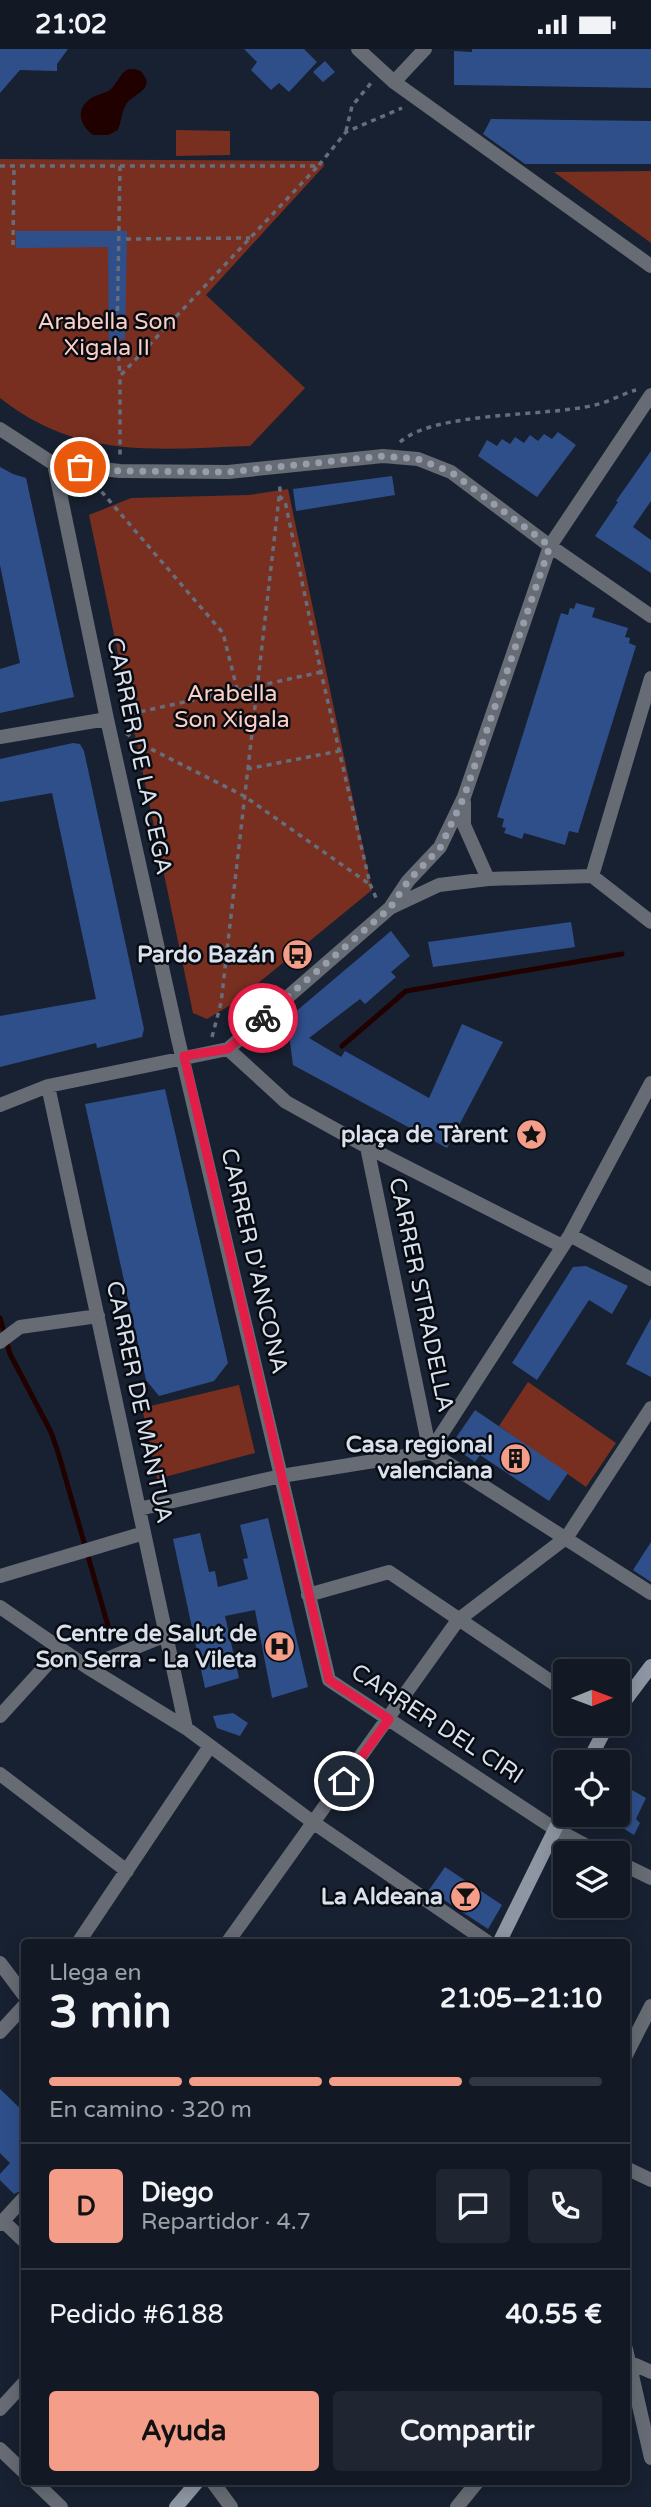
<!DOCTYPE html>
<html lang="es">
<head>
<meta charset="utf-8">
<style>
  body { margin:0; font-family:"Varela Round",sans-serif; background:#1f2632; color:#f1f3f6; height:100vh; display:flex; flex-direction:column; font-size:26px; white-space:nowrap }
  * { box-sizing:border-box; margin:0 }
  p { font-size:23px; color:#9ca0a7 }
  .icon { flex:none; width:38px; height:38px; fill:none; stroke:currentColor; stroke-width:2; stroke-linecap:round; stroke-linejoin:round }
  .map { position:relative; flex:1; overflow:hidden }
  .side { position:absolute; left:21px; top:1890px; width:609px; height:546px; display:flex; flex-direction:column; background:#121925; border-radius:7px; box-shadow:0 4px 18px #0003,0 0 0 2px #313842 }
  .side>* { flex:none }
  .needle { width:46px; rotate:89deg }
  .controls { position:absolute; left:553px; top:1610px; display:grid; gap:14px }
  .controls a { display:grid; place-items:center; width:77px; height:77px; border-radius:7px; background:#121925; box-shadow:0 4px 18px #0003,0 0 0 2px #313842; font-size:35px }
  .pin { position:absolute; display:grid; place-items:center; width:60px; height:60px; color:#fff; margin:-30px; border:4px solid #fff; border-radius:50%; box-shadow:0 2px 7px #0007 }
  .courier { position:absolute; display:grid; place-items:center; width:70px; height:70px; margin:-35px; border:5px solid #e11d48; border-radius:50%; background:#fff; color:#222; box-shadow:0 2px 9px #0007 }
  .head em { font-style:normal; font-weight:700 }
  .head div { display:flex; flex-direction:column-reverse }
  .head { display:flex; align-items:center; justify-content:space-between; height:119px; padding:0 28px }
  h1 { font-size:46px; font-weight:700; line-height:52px }
  .bar { display:grid; grid-template-columns:repeat(4,1fr); gap:10px 7px; align-content:center; height:84px; padding:0 28px }
  .bar i { height:9px; border-radius:5px; background:#313842 }
  .bar .on { background:#f49e8a }
  .bar p { grid-column:span 4 }
  .line { display:flex; align-items:center; gap:18px; padding:0 28px; border-top:2px solid #313842 }
  .line div { flex:1 }
  .round { display:grid; place-items:center; flex:none; width:74px; height:74px; border-radius:7px; background:#1f2632 }
  .action { display:flex; gap:14px; margin-top:auto; padding:14px 28px }
  .action a { flex:1; height:80px; border-radius:7px; background:#f49e8a; color:#111; font-size:28px; font-weight:700; line-height:80px; text-align:center }
  .action a+a { background:#1f2632; color:#f1f3f6 }
  .status { display:flex; justify-content:space-between; align-items:center; height:49px; padding:0 35px; background:#121925; direction:ltr }
  .status svg { height:19px; fill:currentColor }
  .map>svg:first-child { display:block }
</style>
</head>
<body>
<div class="status"><b>21:02</b><svg viewBox="0 0 49 12"><path d="M0 12V9h3v3zM5 12V6h3v6zM10 12V3h3v9zM15 12V0h3v12zM26 1h20v11H26zM47 4h2v5h-2z"/></svg></div>
<div class="map">
<svg width="651" height="2458" viewBox="0 0 651 2458">
  <rect width="100%" height="100%" fill="#182131"/>
  <path fill="#782f20" d="M176,81L230,82V106L176,107Z
    M0,110L323,112L324,117L206,246L305,339L250,397C157,400 78,411 0,349Z
    M651,122V194L554,123Z
    M288,440L372,841L234,954L207,970L193,964L89,466L131,449L249,446Z
    M528,1333L616,1394L586,1438L499,1377Z
    M239,1336L255,1404L157,1430L142,1359Z"/>
  <path fill="#210000" d="M129,20C135,20 140,20 143,25C155,40 134,45 127,54C122,61 121,73 118,81L108,86H93C80,76 75,61 90,50C97,45 105,45 111,40C118,34 120,23 129,20Z"/>
  <g fill="none" stroke-linecap="round" stroke-linejoin="round">
    <path stroke="#210000" stroke-width="5" d="M342,997L406,942L622,905
      M0,1269L10,1305L51,1383L58,1403L111,1587"/>
  </g>
  <path fill="#2f4f8b" d="M0,0H68L57,15V22L20,21L0,44Z
    M244,0H304L317,13L289,43L279,34L271,41L251,21L257,13Z
    M472,0H651V39L454,36V2L472,3Z
    M325,12L335,23L323,33L313,23Z
    M491,70L651,72V115H525L483,85Z
    M16,182H127L125,290L109,291L108,198L16,199Z
    M558,383L576,396L537,448L478,407L487,391L497,397L502,390L510,395L515,388L524,394L530,386L538,392L544,385L552,390Z
    M651,402V452L633,478L651,491V524L595,487L618,453L616,452Z
    M0,418L13,425L26,429L74,648L0,664V620L20,614L0,516Z
    M392,427L395,446L296,462L293,440Z
    M576,554L595,559L592,568L628,579L625,588L630,589L629,594L636,597L578,784L569,782L565,796L524,784L522,790L504,784L506,779L502,778L504,770L497,768L561,564L568,566L570,559L574,560Z
    M73,694L80,695L84,702L144,980L142,988L97,999L96,994L0,1018V967L96,950L52,744L0,753V710Z
    M571,873L575,898L433,918L428,893Z
    M391,882L410,907L391,923L396,928L365,955L360,950L309,989L341,1008L345,1002L429,1049L462,975L503,993L447,1099L293,1016L287,970Z
    M165,1040L228,1314L214,1332L159,1347L146,1331L85,1055Z
    M586,1217L628,1237L612,1265L589,1251L537,1331L512,1314L573,1218Z
    M651,1269V1328L626,1315Z
    M475,1361L568,1424L549,1452L480,1406L475,1413L451,1396Z
    M268,1469L308,1638L272,1649L255,1561L225,1567L239,1629L205,1639L173,1490L200,1484L209,1523L215,1522L218,1538L248,1530L243,1510L248,1509L240,1476Z
    M651,1493V1533L633,1521Z
    M233,1664L248,1674L240,1687L217,1679L213,1667Z
    M623,1736L646,1749L636,1770L640,1774L634,1786L618,1776V1745Z
    M445,1818L502,1856L488,1880L429,1841Z
    M0,2040L24,2063V2140L14,2145L0,2131V2125L10,2114L0,2104Z"/>
  <g fill="none" stroke-linecap="round" stroke-linejoin="round">
    <path stroke="#666e7c" stroke-width="3.5" stroke-dasharray="5 5" stroke-linecap="butt" d="M346,82L352,57L371,34
      M319,116L346,83L402,59
      M0,117H318L120,327V408
      M120,117L117,290L120,327
      M126,190L250,189
      M13,196L14,117
      M400,393C435,362 546,368 595,356C609,353 622,345 636,341
      M95,435L223,584L237,640
      M279,447L285,452L321,623L370,835L377,851
      M121,667L321,623
      M126,684L139,694L244,747L368,834
      M247,720L339,702
      M212,988L221,954L280,440L279,434"/>
    <path stroke="#666b74" stroke-width="14" d="M358,0L394,33L651,217
      M394,33L425,0
      M0,380L54,415L120,422L228,423L383,407L418,410L451,423L550,497L651,567
      M54,415L107,670L178,990L329,1631L555,1780L600,1804
      M0,688L107,670
      M464,753V776L488,830
      M592,827L651,629
      M592,827L651,873
      M392,858L439,836L488,830L592,827
      M228,1000L286,1053L367,1098L562,1197
      M48,1037L186,1679
      M0,1056L48,1037L228,1000L390,859L408,832L440,798L464,748L550,497L651,346
      M367,1098L430,1403
      M570,1186L651,1230
      M0,1293L20,1278L98,1267
      M430,1403L570,1186L651,1034
      M139,1460L281,1427L430,1403L651,1544
      M0,1527L144,1484
      M308,1546L389,1523L565,1642
      M0,1558L87,1618L186,1679L314,1774L489,1894
      M87,1618L166,1586
      M0,1667L61,1600
      M0,1725L127,1822
      M618,1813L651,1829
      M78,1894L210,1697
      M227,1894L458,1571L567,1488L651,1359
      M0,1914L24,1946
      M0,1983L24,1957
      M626,2006L651,1957
      M626,2119L651,2131
      M3,2172L24,2192
      M0,2175L24,2149
      M626,2300L651,2409
      M629,2313L651,2323
      M0,2360L24,2334
      M0,2400L24,2423
      M34,2432L61,2458
      M212,2432L231,2458
      M457,2458L478,2432"/>
    <path stroke="#8e96a3" stroke-width="14" d="M618,1661L651,1617
      M588,1713L608,1675
      M499,1894L565,1760
      M176,2458L198,2432"/>
  </g>
  <g fill="none" stroke-linecap="round" stroke-linejoin="round">
    <path stroke="#979eab" stroke-width="7" stroke-dasharray="0 12.6" d="M80,418L120,422L228,423L383,407L418,410L451,423L550,497L464,748L440,799L408,832L390,859L263,969"/>
    <path stroke="#e11d48" stroke-width="9" d="M263,969L228,1000L184,1007L329,1631L389,1670L344,1732"/>
  </g>
  <defs>
    <symbol id="bus-disc" viewBox="-11 -11 22 22"><circle r="9.5" fill="#f49e8a" stroke="#070b12"/><path d="M-5-6H5V4H4V6H2V4H-2V6H-4V4H-5ZM-3.5-4V0h7V-4ZM-3.5 1.2v1.5H-2V1.2ZM2 1.2v1.5H3.5V1.2Z" fill="#111"/></symbol>
    <symbol id="sight-disc" viewBox="-11 -11 22 22"><circle r="9.5" fill="#f49e8a" stroke="#070b12"/><path d="M0-6L1.8-2.2L6-1.7L2.9 1.2L3.7 5.4L0 3.3L-3.7 5.4L-2.9 1.2L-6-1.7L-1.8-2.2Z" fill="#111"/></symbol>
    <symbol id="building-disc" viewBox="-11 -11 22 22"><circle r="9.5" fill="#f49e8a" stroke="#070b12"/><path d="M-4-6H4V6H1V3H-1V6H-4ZM-2.5-4.3h1.7v1.8h-1.7ZM.8-4.3h1.7v1.8H.8ZM-2.5-1h1.7V.8h-1.7ZM.8-1h1.7V.8H.8Z" fill="#111"/></symbol>
    <symbol id="hospital-disc" viewBox="-11 -11 22 22"><circle r="9.5" fill="#f49e8a" stroke="#070b12"/><path d="M-5-5h3v3.5h4V-5h3V5h-3V1.5h-4V5h-3Z" fill="#111"/></symbol>
    <symbol id="bar-disc" viewBox="-11 -11 22 22"><circle r="9.5" fill="#f49e8a" stroke="#070b12"/><path d="M-6-5H6L.8 .8V4.5H3.5V6h-7V4.5H-.8V.8Z" fill="#111"/></symbol>
  </defs>
  <g fill-rule="evenodd">
    <use href="#bus-disc" x="280" y="888" width="35" height="35"/>
    <use href="#sight-disc" x="514" y="1068" width="35" height="35"/>
    <use href="#building-disc" x="498" y="1392" width="35" height="35"/>
    <use href="#hospital-disc" x="262" y="1580" width="35" height="35"/>
    <use href="#bar-disc" x="448" y="1830" width="35" height="35"/>
  </g>
  <g text-anchor="middle" dominant-baseline="central" stroke-width="5" stroke-linejoin="round" paint-order="stroke">
    <g font-size="23" fill="#fdcfc4" stroke="#070b12">
      <text x="107" y="273">Arabella Son<tspan x="107" dy="26">Xigala II</tspan></text>
      <text x="232" y="645">Arabella<tspan x="232" dy="26">Son Xigala</tspan></text>
    </g>
    <g font-size="23" fill="#dbe1ec" stroke="#070b12">
      <text transform="translate(139 707) rotate(78)">CARRER DE LA CEGA</text>
      <text transform="translate(254 1212) rotate(77)">CARRER D'ANCONA</text>
      <text transform="translate(421 1246) rotate(78)">CARRER STRADELLA</text>
      <text transform="translate(139 1353) rotate(78)">CARRER DE MÀNTUA</text>
      <text transform="translate(437 1675) rotate(33)">CARRER DEL CIRI</text>
    </g>
    <g font-size="23" font-weight="bold" fill="#dbe1ec" stroke="#070b12" text-anchor="end">
      <text x="275" y="906">Pardo Bazán</text>
      <text x="508" y="1086">plaça de Tàrent</text>
      <text x="493" y="1396">Casa regional<tspan x="493" dy="26">valenciana</tspan></text>
      <text x="257" y="1585">Centre de Salut de<tspan x="257" dy="26">Son Serra - La Vileta</tspan></text>
      <text x="443" y="1848">La Aldeana</text>
    </g>
  </g>
</svg>
<div class="controls">
<a><svg class="needle" viewBox="-14 -14 28 28"><path d="M0-13l5 13h-10z" fill="#e53935"/><path d="M0 13l5-13h-10z" fill="#9ca0a7"/></svg></a>
<a><svg class="icon" aria-label="locate" viewBox="0 0 24 24"><circle cx="12" cy="12" r="6"/><path d="M12 2v4M12 18v4M2 12h4M18 12h4"/></svg></a>
<a><svg class="icon" aria-label="layers" viewBox="0 0 24 24"><path d="M12 4l9 5-9 5-9-5zM3 14l9 5 9-5"/></svg></a>
</div>
<div class="pin" style="left:80px;top:418px;background:#ea580c"><svg class="icon" aria-label="bag" viewBox="0 0 24 24"><path d="M5 8h14l-1 12H6zM9 8a3 3 0 0 1 6 0"/></svg></div>
<div class="pin" style="left:344px;top:1732px;background:#1f2937"><svg class="icon" aria-label="home" viewBox="0 0 24 24"><path d="M3 11l9-7 9 7M6 9v11h12V9"/></svg></div>
<div class="courier" style="left:263px;top:969px"><svg class="icon" aria-label="bike" viewBox="0 0 24 24"><circle cx="6" cy="16" r="4"/><circle cx="18" cy="16" r="4"/><path d="M6 16l4-8h5l3 8M10 8l3 8H6M13 5h3"/></svg></div>
<section class="side">
<div class="head"><div><h1>3 min</h1><p>Llega en</p></div><em>21:05–21:10</em></div>
<div class="bar"><i class="on"></i><i class="on"></i><i class="on"></i><i></i><p>En camino · 320 m</p></div>
<div class="line" style="height:126px"><b class="round" style="background:#f49e8a;color:#111">D</b><div><b>Diego</b><p>Repartidor · 4.7</p></div><a class="round"><svg class="icon" aria-label="chat" viewBox="0 0 24 24"><path d="M4 5h16v11H9l-5 4z"/></svg></a><a class="round"><svg class="icon" aria-label="phone" viewBox="0 0 24 24"><path d="M5 4h4l2 5-3 2q2 4 5 5l2-3 5 2v4C11 20 4 13 5 4z"/></svg></a></div>
<div class="line" style="height:91px"><div>Pedido #6188</div><b>40.55 €</b></div>
<div class="action"><a>Ayuda</a><a>Compartir</a></div>
</section>
</div>
</body>
</html>
